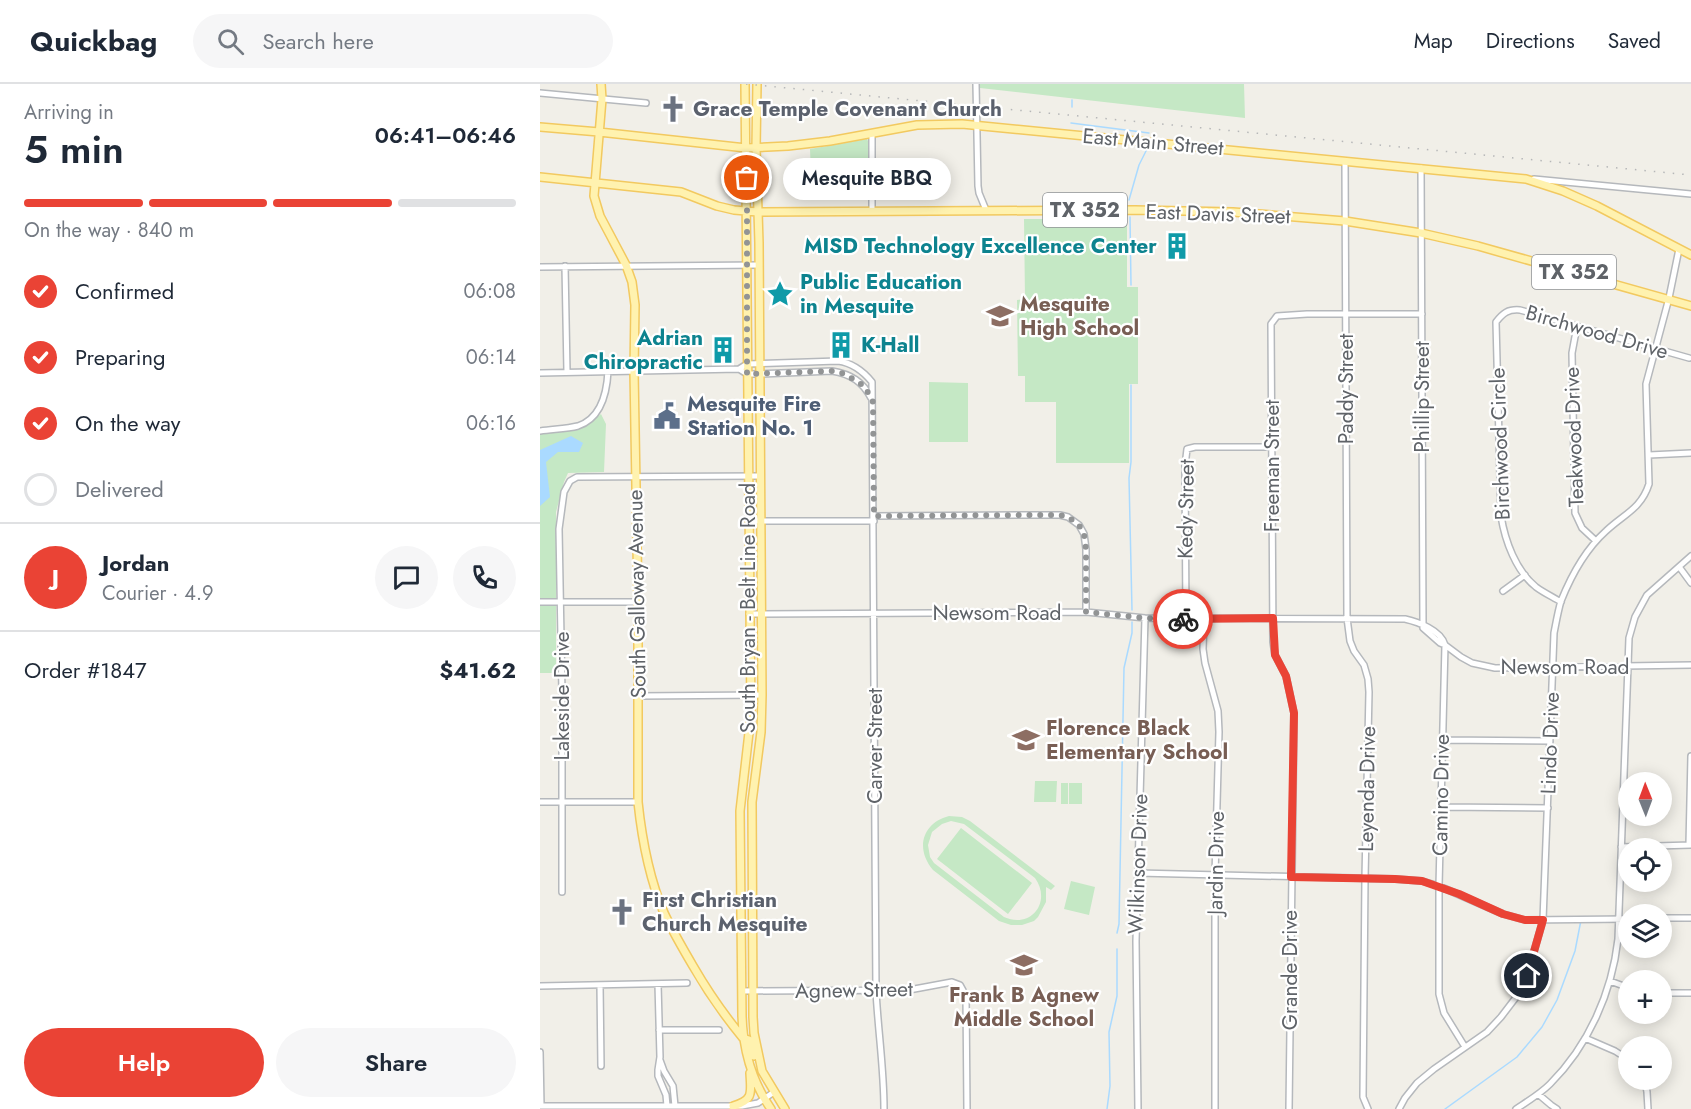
<!DOCTYPE html>
<html lang="en">
<head>
<meta charset="utf-8">
<style>
  body { margin:0; font-family:Jost,sans-serif; background:#f6f6f7; color:#1f2937; height:100vh; display:flex; flex-direction:column; font-size:22px; white-space:nowrap }
  * { box-sizing:border-box; margin:0 }
  p { font-size:20px; color:#747a83 }
  .icon { flex:none; width:33px; height:33px; fill:none; stroke:currentColor; stroke-width:2; stroke-linecap:round; stroke-linejoin:round }
  .map { position:relative; flex:1; overflow:hidden }
  .drawer { display:flex; flex-direction:column; background:#fff; width:540px }
  .drawer>* { flex:none }
  .needle { width:39px; rotate:359deg }
  .buttons { position:absolute; left:1078px; top:688px; display:grid; gap:12px }
  .buttons a { display:grid; place-items:center; width:54px; height:54px; border-radius:50%; background:#fff; box-shadow:0 3px 15px #0003; font-size:30px }
  .pin { position:absolute; display:grid; place-items:center; width:51px; height:51px; color:#fff; margin:-26px; border:3px solid #fff; border-radius:50%; box-shadow:0 2px 6px #0007 }
  .courier { position:absolute; display:grid; place-items:center; width:60px; height:60px; margin:-30px; border:4px solid #ea4335; border-radius:50%; background:#fff; color:#222; box-shadow:0 2px 8px #0007 }
  .bubble { position:absolute; height:42px; border-radius:21px; background:#fff; box-shadow:0 3px 15px #0003; font-size:20px; font-weight:600; line-height:42px; text-align:center }
  .head em { font-style:normal; font-weight:600 }
  .head div { display:flex; flex-direction:column-reverse }
  .head { display:flex; align-items:center; justify-content:space-between; height:102px; padding:0 24px }
  h1 { font-size:39px; font-weight:600; line-height:45px }
  .bar { display:grid; grid-template-columns:repeat(4,1fr); gap:9px 6px; align-content:center; height:72px; padding:0 24px }
  .bar i { height:8px; border-radius:4px; background:#e0e1e3 }
  .bar .active { background:#ea4335 }
  .bar p { grid-column:span 4 }
  .line { display:flex; align-items:center; gap:15px; padding:0 24px; border-top:2px solid #e0e1e3 }
  .line div { flex:1 }
  .round { display:grid; place-items:center; flex:none; width:63px; height:63px; border-radius:32px; background:#f6f6f7 }
  ol { padding:0 24px; list-style:none }
  li { display:flex; align-items:center; gap:18px; height:66px }
  li p { margin-inline-start:auto }
  li .icon { padding:6px; border-radius:50%; background:#ea4335; color:#fff; stroke-width:4 }
  li:last-child { color:#747a83 }
  li i { width:33px; height:33px; border:3px solid #e0e1e3; border-radius:50% }
  .action { display:flex; gap:12px; margin-top:auto; padding:12px 24px }
  .action a { flex:1; height:69px; border-radius:36px; background:#ea4335; color:#fff; font-size:24px; font-weight:600; line-height:69px; text-align:center }
  .action a+a { background:#f6f6f7; color:#1f2937 }
  header { display:flex; align-items:center; gap:36px; box-sizing:border-box; height:84px; padding:0 30px; background:#fff; border-bottom:2px solid #e0e1e3 }
  header strong { font-size:28px }
  nav { display:flex; gap:33px; margin-inline-start:auto; font-size:21px }
  .search { width:420px; height:54px; background:#f6f6f7; display:flex; align-items:center; gap:15px; box-sizing:border-box; padding:0 21px; border-radius:33px; color:#747a83; font-size:22px }
  main { display:flex; flex:1; min-height:0 }
  .map>svg:first-child { display:block }
</style>
</head>
<body>
<header>
<strong>Quickbag</strong>
<div class="search"><svg class="icon" aria-label="search" viewBox="0 0 24 24"><circle cx="10" cy="10" r="6"/><path d="M15 15l6 6"/></svg>Search here</div>
<nav><a>Map</a><a>Directions</a><a>Saved</a></nav>
</header>
<main>
<section class="drawer">
<div class="head"><div><h1>5 min</h1><p>Arriving in</p></div><em>06:41–06:46</em></div>
<div class="bar"><i class="active"></i><i class="active"></i><i class="active"></i><i></i><p>On the way · 840 m</p></div>
<ol>
<li><svg class="icon" aria-label="check" viewBox="0 0 24 24"><path d="M5 12l5 5 9-10"/></svg>Confirmed<p>06:08</p></li>
<li><svg class="icon" aria-label="check" viewBox="0 0 24 24"><path d="M5 12l5 5 9-10"/></svg>Preparing<p>06:14</p></li>
<li><svg class="icon" aria-label="check" viewBox="0 0 24 24"><path d="M5 12l5 5 9-10"/></svg>On the way<p>06:16</p></li>
<li><i></i>Delivered</li>
</ol>
<div class="line" style="height:108px"><b class="round" style="background:#ea4335;color:#fff">J</b><div><b>Jordan</b><p>Courier · 4.9</p></div><a class="round"><svg class="icon" aria-label="chat" viewBox="0 0 24 24"><path d="M4 5h16v11H9l-5 4z"/></svg></a><a class="round"><svg class="icon" aria-label="phone" viewBox="0 0 24 24"><path d="M5 4h4l2 5-3 2q2 4 5 5l2-3 5 2v4C11 20 4 13 5 4z"/></svg></a></div>
<div class="line" style="height:78px"><div>Order #1847</div><b>$41.62</b></div>
<div class="action"><a>Help</a><a>Share</a></div>
</section>
<div class="map">
<svg width="1151" height="1025" viewBox="0 0 1151 1025">
  <rect width="100%" height="100%" fill="#f1efe8"/>
  <path fill="#c5e8c5" fill-rule="evenodd" d="M440,0H704L705,34L440,4Z
    M327,55L328,57V96H287L286,89L271,90L270,65Z
    M484,135H587V203H598V300H589V379H516V318H485V292H478L477,216L485,215Z
    M389,298L428,299V358H389Z
    M61,330L66,340L64,388L28,389L24,398L16,428V589H0V350L34,346L46,342Z
    M495,697H517L516,718H494Z
    M521,699H528V720H521Z
    M529,699H542V720H529Z
    M409,732L422,733L430,737L515,802L511,806L506,803V818L498,833L494,837L482,841H471L459,837L393,786C375,765 382,739 409,732ZM411,737L424,740L495,794C512,818 491,845 464,833L394,779L390,773L388,761L392,748L402,740Z
    M421,744L492,799L468,830L397,775Z
    M531,797L555,803L549,831L524,825Z"/>
  <path fill="#aadaff" d="M31,352L43,359L39,368H18L6,378L10,413L0,422V366Z"/>
  <g fill="none" stroke-linecap="round" stroke-linejoin="round">
    <path stroke="#aadaff" stroke-width="1.5" d="M532,23V16
      M531,39L609,49
      M589,116L599,81L608,63
      M590,133L591,201
      M591,301V378L589,394L592,526
      M577,849L579,840L584,584L592,549V538
      M567,1025L570,1002L569,948L577,912V865
      M905,1025L977,973L1002,943L1017,916L1035,867L1041,836"/>
    <defs>
      <path id="minor" d="M436,0L438,102L439,109L446,126
        M0,9L106,19
        M332,49V126
        M805,77L807,534L810,557L814,567L824,581L828,595L829,608L825,794L823,1013L828,1025
        M881,84L883,542
        M994,95L1151,110
        M25,182L27,288
        M0,183L219,181
        M1037,242L1032,269L1035,429L1042,444L1056,457
        M199,285L207,280L298,277C313,279 323,287 332,298L336,907C338,946 344,985 344,1025
        M0,289L199,285L207,290H219L292,287C311,290 323,298 331,314
        M0,347C12,345 26,345 38,342C62,334 67,308 68,287
        M1109,371L1151,369
        M334,432L494,431H520L528,433L539,441L544,450L546,465V528
        M208,437H334
        M1140,484L1151,499
        M963,507L985,491
        M0,518H98
        M1021,518C1013,513 1004,509 996,503C976,487 965,457 961,432L956,238C963,229 968,225 980,226L1149,274
        M209,530L546,528L605,534L865,535C878,538 901,546 905,561
        M646,535L645,382L647,365L655,363H732
        M664,535L663,565L665,579L678,627L679,648L675,791V1025
        M883,542V544L900,559L905,561L921,573L932,579L955,584L1151,581
        M905,561L899,802V910L904,929L925,963
        M99,612L222,611
        M902,656L1010,657
        M0,718H98
        M901,723L1008,724
        M1149,761L1151,672
        M1081,763L1151,761
        M598,789L855,795L882,797L899,802L963,830L985,836L1089,835
        M22,808V609L19,445L24,408L30,397L37,393L220,392
        M1122,834H1151
        M1070,897L1089,904
        M118,900L120,973L118,986V992L126,1011L127,1022
        M60,901L61,982
        M0,902L147,899
        M202,907L369,906L412,898L420,901L426,912L427,1025
        M1122,909H1151
        M119,946H179
        M1045,954L1075,967L1089,976
        M0,968L1,1022
        M120,976L124,987L133,1002L135,1022
        M1105,996L1107,1008L1108,1025
        M998,1010L1011,1021L1017,1025
        M0,1022H202L218,1019L234,1008
        M598,1025L596,857L605,534
        M749,1025L754,629L746,592L735,571L733,558L731,240L737,232L767,230H882
        M859,1025L865,1014L877,999L894,985L947,948L961,933L977,912L987,892L1003,836L1014,549C1016,539 1018,527 1021,517C1031,492 1046,465 1066,447C1084,430 1101,425 1109,400L1106,300L1129,214L1139,165
        M976,1025C988,1017 1000,1010 1010,1000C1048,962 1072,909 1078,855L1089,554L1095,533L1107,511L1151,472"/>
      <path id="major" d="M61,0L62,15L54,112L60,132L86,181L92,198L95,221L94,287L98,518V718C102,756 109,794 124,829C133,848 143,865 153,882C168,908 184,931 203,954L209,956L214,972
        M205,0L211,631L200,727L202,932C203,966 211,996 231,1025
        M217,0L216,64L219,159L222,611L221,648L212,718L213,933L214,949L222,987L245,1025
        M0,43L59,48L206,64L248,62L290,57L377,41L422,40L986,95L1023,107L1057,122L1151,171
        M0,93L141,108L177,122L194,126L218,128L595,126L693,128L805,137L881,149L938,162L1151,222
        M193,1022C214,1016 211,1009 210,989"/>
    </defs>
    <use href="#minor" stroke="#b5b8bc" stroke-width="8"/>
    <use href="#major" stroke="#f2c960" stroke-width="10"/>
    <use href="#minor" stroke="#fff" stroke-width="5"/>
    <use href="#major" stroke="#fff2af" stroke-width="7"/>
    <path stroke="#b6b7b8" stroke-width="1.5" stroke-dasharray="1.5 8" stroke-linecap="butt" d="M206,0L1151,91"/>
  </g>
  <g fill="none" stroke-linecap="round" stroke-linejoin="round">
    <path stroke="#929495" stroke-width="6" stroke-dasharray="0 10.8" d="M207,94V290L292,287L300,288L317,297L325,303L333,318L334,432L494,431H520L528,433L539,441L544,450L546,465V528L605,534L643,535"/>
    <path stroke="#ea4335" stroke-width="8" d="M643,535L733,534L735,571L746,592L754,629L751,793L855,795L882,797L919,810L963,830L985,836H1003L987,892"/>
  </g>
  <defs>
    <symbol id="church-bare" viewBox="-9 -9 18 18"><path d="M-1.2-6h2.4v3.5h3.3v2.4h-3.3V6h-2.4V-.1h-3.3v-2.4h3.3Z" fill="#6b7280" stroke="#fff" stroke-width="2.5" paint-order="stroke"/></symbol>
    <symbol id="building-bare" viewBox="-9 -9 18 18"><path d="M-4-6H4V6H1V3H-1V6H-4ZM-2.5-4.3h1.7v1.8h-1.7ZM.8-4.3h1.7v1.8H.8ZM-2.5-1h1.7V.8h-1.7ZM.8-1h1.7V.8H.8Z" fill="#0f9aa8" stroke="#fff" stroke-width="2.5" paint-order="stroke"/></symbol>
    <symbol id="sight-bare" viewBox="-9 -9 18 18"><path d="M0-6L1.8-2.2L6-1.7L2.9 1.2L3.7 5.4L0 3.3L-3.7 5.4L-2.9 1.2L-6-1.7L-1.8-2.2Z" fill="#0f9aa8" stroke="#fff" stroke-width="2.5" paint-order="stroke"/></symbol>
    <symbol id="school-bare" viewBox="-9 -9 18 18"><path d="M0-5L7-2L0 1L-7-2ZM-4 1L0 2.5L4 1V4Q0 6-4 4Z" fill="#8d6e63" stroke="#fff" stroke-width="2.5" paint-order="stroke"/></symbol>
    <symbol id="civic-bare" viewBox="-9 -9 18 18"><path d="M-.6-6.5H3V-4.5H.6V-3L4-1V1h2V6H-6V1h2V-1L-.6-3ZM-1.2 2.5V6h2.4V2.5Z" fill="#5c6f8a" stroke="#fff" stroke-width="2.5" paint-order="stroke"/></symbol>
  </defs>
  <g fill-rule="evenodd">
    <use href="#church-bare" x="114" y="6" width="38" height="38"/>
    <use href="#building-bare" x="618" y="143" width="38" height="38"/>
    <use href="#sight-bare" x="221" y="191" width="38" height="38"/>
    <use href="#school-bare" x="441" y="213" width="38" height="38"/>
    <use href="#building-bare" x="282" y="242" width="38" height="38"/>
    <use href="#building-bare" x="164" y="247" width="38" height="38"/>
    <use href="#civic-bare" x="108" y="313" width="38" height="38"/>
    <use href="#school-bare" x="467" y="637" width="38" height="38"/>
    <use href="#church-bare" x="63" y="809" width="38" height="38"/>
    <use href="#school-bare" x="465" y="862" width="38" height="38"/>
  </g>
  <g text-anchor="middle" dominant-baseline="central" stroke-width="4.5" stroke-linejoin="round" paint-order="stroke">
    <g fill="#fff" stroke="#8f9295" stroke-width="1.5">
      <rect x="503" y="109" width="84" height="34" rx="4.5"/>
      <rect x="992" y="171" width="84" height="34" rx="4.5"/>
    </g>
    <g font-size="20" font-weight="bold" fill="#5f6368">
      <text x="545" y="126">TX 352</text>
      <text x="1034" y="188">TX 352</text>
    </g>
    <g font-size="21" font-weight="bold" fill="#5b616d" stroke="#fff" text-anchor="start">
      <text x="153" y="25">Grace Temple Covenant Church</text>
      <text x="102" y="816">First Christian<tspan x="102" dy="24">Church Mesquite</tspan></text>
    </g>
    <g font-size="21" fill="#5f6368" stroke="#fff">
      <text transform="translate(613 58) rotate(5)">East Main Street</text>
      <text transform="translate(678 130) rotate(2)">East Davis Street</text>
      <text transform="translate(1057 248) rotate(16)">Birchwood Drive</text>
      <text transform="translate(806 305) rotate(-90)">Paddy Street</text>
      <text transform="translate(882 313) rotate(-90)">Phillip Street</text>
      <text transform="translate(1034 353) rotate(-92)">Teakwood Drive</text>
      <text transform="translate(960 360) rotate(-92)">Birchwood Circle</text>
      <text transform="translate(732 382) rotate(-90)">Freeman Street</text>
      <text transform="translate(646 425) rotate(-89)">Kedy Street</text>
      <text transform="translate(97 510) rotate(-91)">South Galloway Avenue</text>
      <text transform="translate(208 524) rotate(-90)">South Bryan - Belt Line Road</text>
      <text x="457" y="529">Newsom Road</text>
      <text x="1025" y="583">Newsom Road</text>
      <text transform="translate(22 612) rotate(-90)">Lakeside Drive</text>
      <text transform="translate(1010 659) rotate(-88)">Lindo Drive</text>
      <text transform="translate(335 662) rotate(-90)">Carver Street</text>
      <text transform="translate(827 705) rotate(-89)">Leyenda Drive</text>
      <text transform="translate(901 711) rotate(-89)">Camino Drive</text>
      <text transform="translate(676 779) rotate(-89)">Jardin Drive</text>
      <text transform="translate(598 780) rotate(-88)">Wilkinson Drive</text>
      <text transform="translate(750 886) rotate(-90)">Grande Drive</text>
      <text transform="translate(314 906) rotate(-1)">Agnew Street</text>
    </g>
    <g font-size="21" font-weight="bold" fill="#0d838f" stroke="#fff" text-anchor="end">
      <text x="617" y="162">MISD Technology Excellence Center</text>
      <text x="260" y="198" text-anchor="start">Public Education<tspan x="260" dy="24">in Mesquite</tspan></text>
      <text x="163" y="254">Adrian<tspan x="163" dy="24">Chiropractic</tspan></text>
      <text x="321" y="261" text-anchor="start">K-Hall</text>
    </g>
    <g font-size="21" font-weight="bold" fill="#785e54" stroke="#fff" text-anchor="start">
      <text x="480" y="220">Mesquite<tspan x="480" dy="24">High School</tspan></text>
      <text x="506" y="644">Florence Black<tspan x="506" dy="24">Elementary School</tspan></text>
      <text x="484" y="911" text-anchor="middle">Frank B Agnew<tspan x="484" dy="24">Middle School</tspan></text>
    </g>
    <g font-size="21" font-weight="bold" fill="#4e5e75" stroke="#fff" text-anchor="start">
      <text x="147" y="320">Mesquite Fire<tspan x="147" dy="24">Station No. 1</tspan></text>
    </g>
  </g>
</svg>
<div class="buttons">
<a><svg class="needle" viewBox="-14 -14 28 28"><path d="M0-13l5 13h-10z" fill="#e53935"/><path d="M0 13l5-13h-10z" fill="#747a83"/></svg></a>
<a><svg class="icon" aria-label="locate" viewBox="0 0 24 24"><circle cx="12" cy="12" r="6"/><path d="M12 2v4M12 18v4M2 12h4M18 12h4"/></svg></a>
<a><svg class="icon" aria-label="layers" viewBox="0 0 24 24"><path d="M12 4l9 5-9 5-9-5zM3 14l9 5 9-5"/></svg></a>
<a>+</a>
<a>−</a>
</div>
<div class="pin" style="left:207px;top:94px;background:#ea580c"><svg class="icon" aria-label="bag" viewBox="0 0 24 24"><path d="M5 8h14l-1 12H6zM9 8a3 3 0 0 1 6 0"/></svg></div>
<div class="pin" style="left:987px;top:892px;background:#1f2937"><svg class="icon" aria-label="home" viewBox="0 0 24 24"><path d="M3 11l9-7 9 7M6 9v11h12V9"/></svg></div>
<div class="courier" style="left:643px;top:535px"><svg class="icon" aria-label="bike" viewBox="0 0 24 24"><circle cx="6" cy="16" r="4"/><circle cx="18" cy="16" r="4"/><path d="M6 16l4-8h5l3 8M10 8l3 8H6M13 5h3"/></svg></div>
<div class="bubble" style="left:243px;top:74px;width:168px">Mesquite BBQ</div>
</div>
</main>
</body>
</html>
